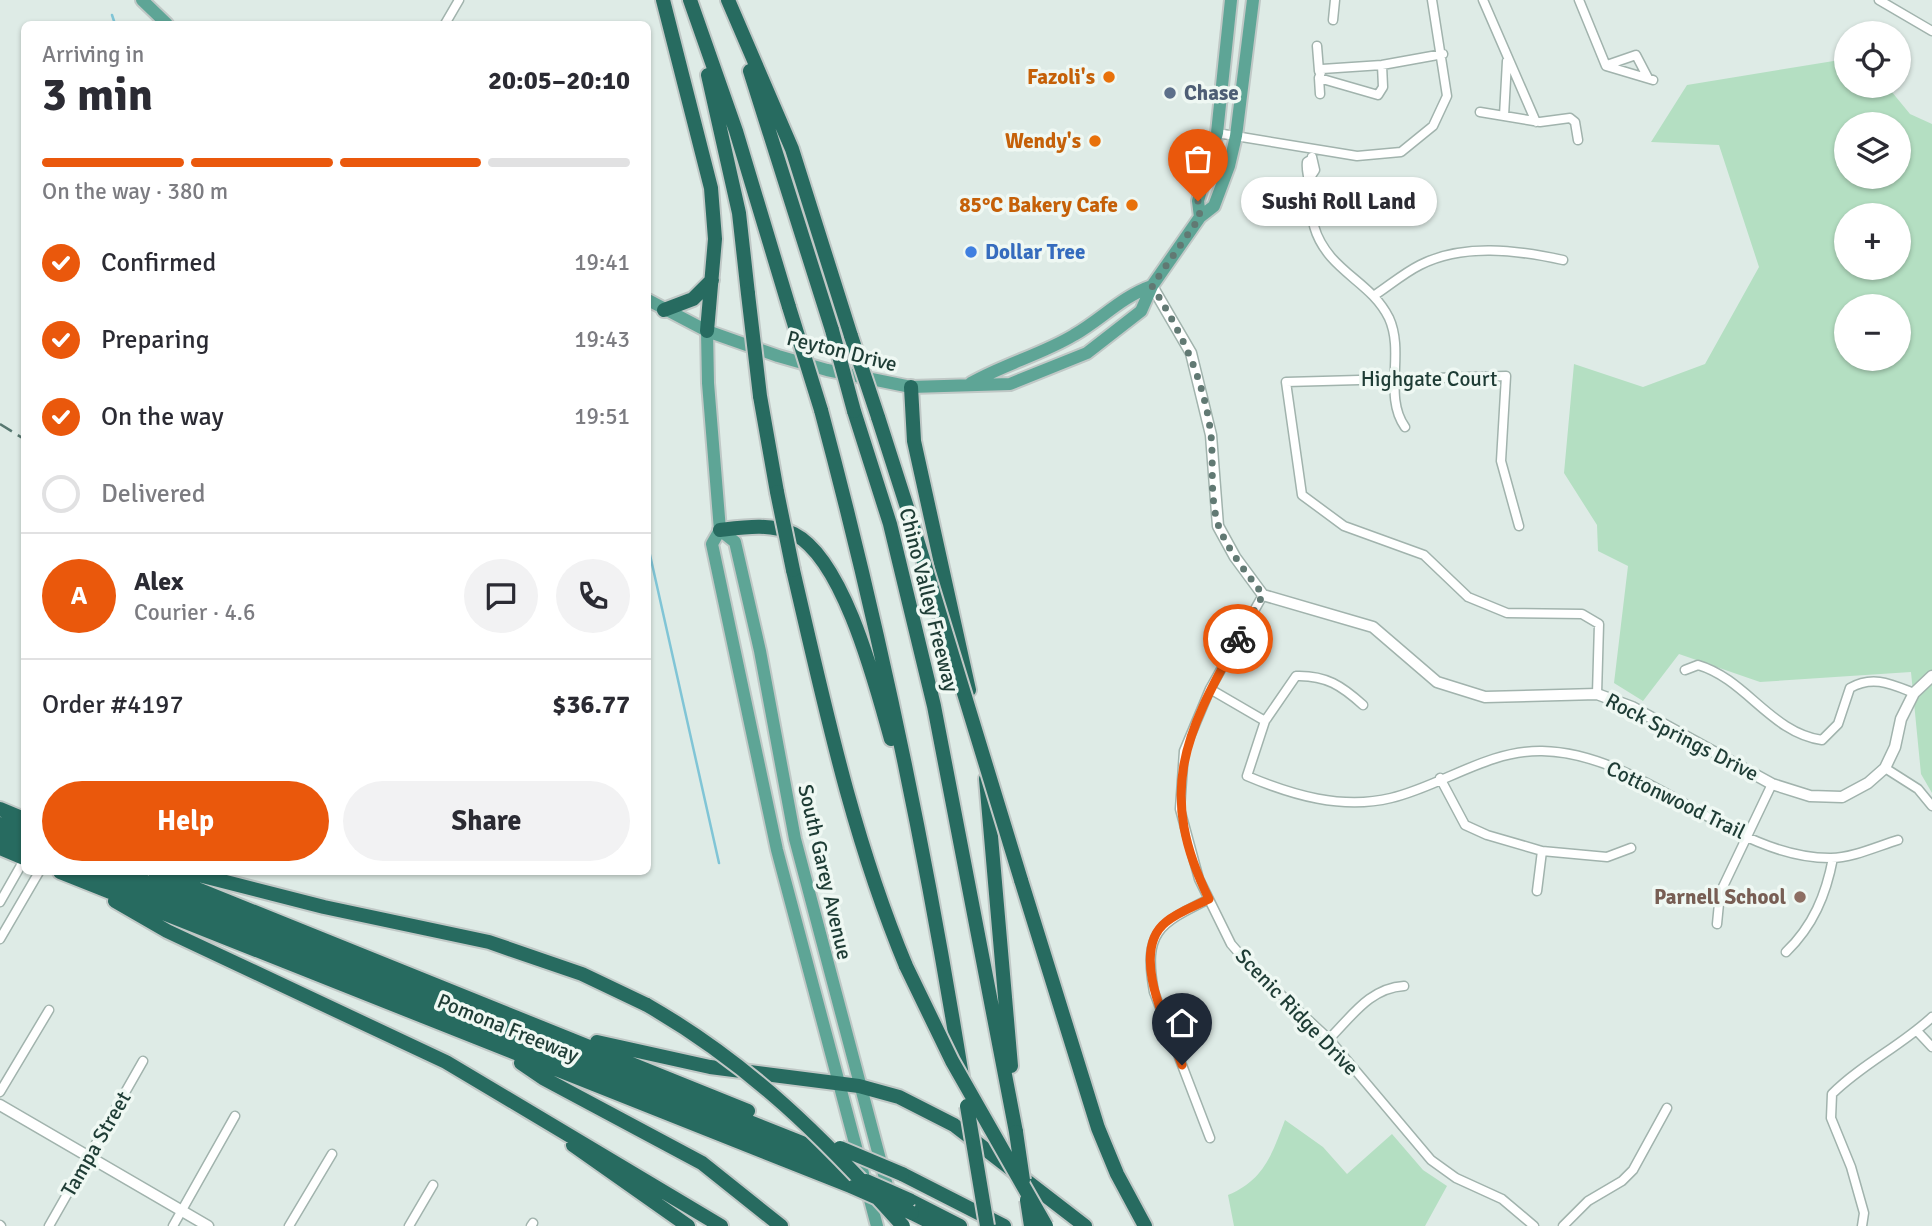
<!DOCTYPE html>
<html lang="en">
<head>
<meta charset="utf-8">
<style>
  body { margin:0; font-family:Signika,sans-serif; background:#f2f2f3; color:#2b2b33; height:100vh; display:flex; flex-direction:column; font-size:26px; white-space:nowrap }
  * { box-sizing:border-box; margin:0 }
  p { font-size:23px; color:#7c7c81 }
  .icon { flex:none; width:38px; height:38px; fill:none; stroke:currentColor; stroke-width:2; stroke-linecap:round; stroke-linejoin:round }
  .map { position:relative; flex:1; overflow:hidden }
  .details { position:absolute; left:21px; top:21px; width:630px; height:854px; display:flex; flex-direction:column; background:#fff; border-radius:10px; box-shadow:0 2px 5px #0004 }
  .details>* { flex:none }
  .buttons { position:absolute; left:1834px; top:21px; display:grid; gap:14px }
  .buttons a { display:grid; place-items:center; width:77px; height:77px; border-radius:50%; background:#fff; box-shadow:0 2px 5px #0004; font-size:35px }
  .pin { position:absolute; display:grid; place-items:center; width:60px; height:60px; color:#fff; margin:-72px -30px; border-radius:50% 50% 50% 0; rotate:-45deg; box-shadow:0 0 7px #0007 }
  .pin .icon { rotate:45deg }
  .courier { position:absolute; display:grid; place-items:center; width:70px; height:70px; margin:-35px; border:5px solid #ea580c; border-radius:50%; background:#fff; color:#222; box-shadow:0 2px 9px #0007 }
  .bubble { position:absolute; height:49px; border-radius:24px; background:#fff; box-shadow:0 2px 5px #0004; font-size:23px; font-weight:700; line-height:49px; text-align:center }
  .headline em { font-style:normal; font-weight:700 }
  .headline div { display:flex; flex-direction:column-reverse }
  .headline { display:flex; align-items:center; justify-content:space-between; height:119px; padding:0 21px }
  h1 { font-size:46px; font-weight:700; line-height:52px }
  .bar { display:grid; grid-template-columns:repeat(4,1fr); gap:10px 7px; align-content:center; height:84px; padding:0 21px }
  .bar i { height:9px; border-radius:5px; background:#e1e1e2 }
  .bar .active { background:#ea580c }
  .bar p { grid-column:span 4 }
  .line { display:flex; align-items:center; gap:18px; padding:0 21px; border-top:2px solid #e1e1e2 }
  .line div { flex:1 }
  .round { display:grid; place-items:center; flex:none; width:74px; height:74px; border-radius:37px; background:#f2f2f3 }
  ol { padding:0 21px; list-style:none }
  li { display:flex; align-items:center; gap:21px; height:77px }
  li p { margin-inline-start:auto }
  li .icon { padding:7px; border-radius:50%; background:#ea580c; color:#fff; stroke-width:4 }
  li:last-child { color:#7c7c81 }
  li i { width:38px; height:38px; border:4px solid #e1e1e2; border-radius:50% }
  .cta { display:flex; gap:14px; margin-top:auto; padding:14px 21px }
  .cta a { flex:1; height:80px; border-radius:42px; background:#ea580c; color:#fff; font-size:28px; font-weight:700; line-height:80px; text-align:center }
  .cta a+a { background:#f2f2f3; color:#2b2b33 }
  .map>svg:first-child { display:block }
</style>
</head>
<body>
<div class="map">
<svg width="1932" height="1226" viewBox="0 0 1932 1226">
  <rect width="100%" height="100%" fill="#deebe6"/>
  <path fill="#b4dfc2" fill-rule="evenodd" d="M1846,59V86H1887L1910,114L1932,124V793L1921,774L1911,672L1760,682L1679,654L1643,701L1614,683L1628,566L1598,551L1597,525L1564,473L1574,364L1643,387L1705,364L1759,267L1719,145L1651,142L1687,85ZM1846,124H1899V177H1846ZM1846,215H1899V268H1846ZM1846,306H1899V359H1846Z
    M1285,1120L1323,1147L1347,1174L1392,1134L1423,1170L1447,1186L1425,1226H1234L1228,1195C1264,1180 1272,1154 1285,1120Z"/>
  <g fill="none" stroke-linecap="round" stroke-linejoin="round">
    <path stroke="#80c5d6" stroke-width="2.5" d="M112,15L115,24
      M648,546L719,863"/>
    <defs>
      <path id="minor" d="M1483,0L1536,122
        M1579,0L1606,66L1653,80
        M1879,0L1932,31
        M1333,20L1335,0
        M445,24L459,0
        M1317,46L1319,71
        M1382,65L1383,87L1378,95L1319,78L1322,69L1382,65L1443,54
        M1607,65L1636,55L1648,78
        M1319,78L1320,94
        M1480,112L1540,122L1570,118L1575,122L1578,140
        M1504,116L1507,61
        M1217,133L1357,156L1401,152L1433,126L1447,96L1432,0
        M1312,159L1307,162C1306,170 1308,174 1309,182C1312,212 1309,231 1331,257C1350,279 1375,290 1389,318C1405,353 1383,396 1405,427
        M1309,179L1315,170L1312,157
        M1375,295C1390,285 1404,273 1420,265C1463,243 1517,250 1563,260
        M1519,526L1501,461L1506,376L1286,382L1302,495L1344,526L1424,555L1468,597L1507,613L1582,614L1599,624L1597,694
        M1263,595L1210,689L1184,751L1180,809L1199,879L1231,944L1252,968L1329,1039L1431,1160L1456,1178L1502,1199L1534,1226
        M1685,670L1698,665C1746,679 1771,733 1822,740L1838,724L1850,688C1873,675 1891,684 1914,693
        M1210,689L1265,721
        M1363,705C1342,686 1326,675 1296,676L1265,721L1247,776C1292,795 1342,810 1391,798C1442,786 1487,750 1542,751C1646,753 1731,859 1831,858C1852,858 1878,846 1898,840
        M1885,768L1918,789L1932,806
        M1440,778L1465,825L1487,835L1542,851L1607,857L1631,848
        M1537,891L1542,851
        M1209,899C1159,924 1143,931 1154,992L1210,1138
        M0,902L24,860
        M1717,924L1720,893L1772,784
        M0,939L39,872
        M1786,952C1813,926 1826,895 1833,858
        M1917,1031L1932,1047
        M1329,1039C1352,1016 1370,988 1404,986
        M0,1092L49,1010
        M0,1225L1,1226
        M49,1226L143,1061
        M173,1226L235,1116
        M289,1226L332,1154
        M409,1226L433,1185
        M531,1226L533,1223
        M1563,1226L1588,1201L1622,1181L1633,1170L1667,1108
        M1862,1226L1864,1213L1851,1167L1831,1118L1832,1094C1862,1064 1901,1046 1932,1017"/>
      <path id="tertiary" d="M1152,286L1191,353L1211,435L1218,526L1235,557L1263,595L1373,627L1437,682L1485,697L1597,694L1632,707L1772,784L1810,796L1842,797L1868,783L1885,768L1895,747L1901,719L1914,693L1932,676
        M0,1105L208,1226"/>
      <path id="primary" d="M142,0L167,24
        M1200,217L1198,201L1217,133L1231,0
        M648,300L707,331L778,356L827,370L911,387L1010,384L1087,353L1141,311L1152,286L1200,217L1214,206L1229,166L1236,136L1253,0
        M707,331L708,383L720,530L712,544L777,850L877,1226
        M971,383C1004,364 1043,354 1074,335C1102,319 1121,297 1152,286
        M720,530L735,542L760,651L795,839L890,1197"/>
      <path id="motorway" d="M663,0L711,188L715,239L707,331
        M690,0L736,131L789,307
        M728,0L792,149L851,336
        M750,71L832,330
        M708,75L739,213L748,294
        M664,310L693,299L712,280
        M911,387L914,441L969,690
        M760,396L777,492
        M821,410C880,630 926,852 962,1076
        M854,411L890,524L934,706L1016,1132
        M878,417L912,523
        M720,530C745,527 771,523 794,534C844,559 876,686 891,739
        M793,570C825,707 852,836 906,966
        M986,779L1011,1066
        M0,809L24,819
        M0,824L24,833
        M0,835L24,845
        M0,848L24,858
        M60,872L853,1187
        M91,872L848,1173
        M121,872L840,1158
        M155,872L748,1111
        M187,872L324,907L489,942L582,974L647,1005
        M1021,880L1098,1128L1117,1174L1145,1226
        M115,901L167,931L446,1062L721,1226
        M597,1042L710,1067L859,1086L899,1097L954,1125L1085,1226
        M521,1063L543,1078L702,1163L781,1226
        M573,1145L688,1226
        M902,1174L1004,1226
        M909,1200L960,1226
        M912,1213L938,1226"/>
    </defs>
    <use href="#minor" stroke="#a1b3ad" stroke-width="11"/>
    <use href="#tertiary" stroke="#a1b3ad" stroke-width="13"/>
    <use href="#primary" stroke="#c0c8c6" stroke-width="16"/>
    <use href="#motorway" stroke="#c0c8c6" stroke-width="18"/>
    <use href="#minor" stroke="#fff" stroke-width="8"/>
    <use href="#tertiary" stroke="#fff" stroke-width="10"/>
    <use href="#primary" stroke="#5ea596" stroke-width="12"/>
    <use href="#motorway" stroke="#276b60" stroke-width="14"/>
    <path stroke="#587871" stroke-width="2.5" stroke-dasharray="14 7" stroke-linecap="butt" d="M0,424L24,439"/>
    <defs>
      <path id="motorway-bridge" d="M748,294L760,396
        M789,307L821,410
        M832,330L854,411
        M851,336L878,417
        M777,492L793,570
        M912,523L1021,880
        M906,966L952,1061L1046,1226
        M647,1005C750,1064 824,1138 903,1226
        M967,1106L987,1226
        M1016,1132L1023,1180
        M840,1148L902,1174
        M866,1181L909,1200
        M853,1187L912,1213
        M1027,1200L1031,1226"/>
    </defs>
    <use href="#motorway-bridge" stroke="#c0c8c6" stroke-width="18" stroke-linecap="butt"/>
    <use href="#motorway-bridge" stroke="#276b60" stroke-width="14"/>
  </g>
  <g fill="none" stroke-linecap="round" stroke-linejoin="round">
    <path stroke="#617973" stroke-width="7" stroke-dasharray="0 12.6" d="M1198,201L1200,217L1152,286C1182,333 1204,379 1211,435C1214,465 1209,499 1219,527C1229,552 1247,573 1263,595L1238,639"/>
    <path stroke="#ea580c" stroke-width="9" d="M1182,1065C1169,1030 1128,952 1166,922C1178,912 1195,906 1209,899C1157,793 1184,736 1238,639"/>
  </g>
  <g fill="#e8710a" stroke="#eff8f3" stroke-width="2.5">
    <circle cx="1109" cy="77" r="7"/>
    <circle cx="1095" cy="141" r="7"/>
    <circle cx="1132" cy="205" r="7"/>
  </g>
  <circle fill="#5c6f8a" stroke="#eff8f3" stroke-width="2.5" cx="1170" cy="93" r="7"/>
  <circle fill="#3f7fe0" stroke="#eff8f3" stroke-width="2.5" cx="971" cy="252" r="7"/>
  <circle fill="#8d6e63" stroke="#eff8f3" stroke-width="2.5" cx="1800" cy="897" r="7"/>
  <g text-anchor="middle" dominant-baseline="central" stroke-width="7" stroke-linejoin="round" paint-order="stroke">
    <g font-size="21" font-weight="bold" fill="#c56008" stroke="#eff8f3" text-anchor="end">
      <text x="1095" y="77">Fazoli's</text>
      <text x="1081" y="141">Wendy's</text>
      <text x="1118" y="205">85°C Bakery Cafe</text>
    </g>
    <g font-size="21" font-weight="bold" fill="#4e5e75" stroke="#eff8f3" text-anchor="start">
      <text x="1184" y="93">Chase</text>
    </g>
    <g font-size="21" font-weight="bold" fill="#366cbe" stroke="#eff8f3" text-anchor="start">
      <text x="985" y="252">Dollar Tree</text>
    </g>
    <g font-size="21" fill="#1e3c35" stroke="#eff8f3">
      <text transform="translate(842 351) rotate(14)">Peyton Drive</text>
      <text x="1429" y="379">Highgate Court</text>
      <text transform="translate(929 600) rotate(76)">Chino Valley Freeway</text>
      <text transform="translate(1682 737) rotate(27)">Rock Springs Drive</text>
      <text transform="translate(1676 800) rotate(26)">Cottonwood Trail</text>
      <text transform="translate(825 872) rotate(77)">South Garey Avenue</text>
      <text transform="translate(1297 1012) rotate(46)">Scenic Ridge Drive</text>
      <text transform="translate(508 1028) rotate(22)">Pomona Freeway</text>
      <text transform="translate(96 1144) rotate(-60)">Tampa Street</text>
    </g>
    <g font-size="21" font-weight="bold" fill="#785e54" stroke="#eff8f3" text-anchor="end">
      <text x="1786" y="897">Parnell School</text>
    </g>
  </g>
</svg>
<div class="buttons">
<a><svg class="icon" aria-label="locate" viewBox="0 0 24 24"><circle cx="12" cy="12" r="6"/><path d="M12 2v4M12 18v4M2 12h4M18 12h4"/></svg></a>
<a><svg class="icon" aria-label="layers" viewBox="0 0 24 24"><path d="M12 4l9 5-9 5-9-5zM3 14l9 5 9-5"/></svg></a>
<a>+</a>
<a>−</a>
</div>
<div class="pin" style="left:1198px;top:201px;background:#ea580c"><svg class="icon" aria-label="bag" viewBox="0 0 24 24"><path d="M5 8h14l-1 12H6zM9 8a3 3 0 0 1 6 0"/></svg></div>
<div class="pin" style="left:1182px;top:1065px;background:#1f2937"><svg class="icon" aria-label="home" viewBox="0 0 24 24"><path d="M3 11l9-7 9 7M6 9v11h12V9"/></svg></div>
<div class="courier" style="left:1238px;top:639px"><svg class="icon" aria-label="bike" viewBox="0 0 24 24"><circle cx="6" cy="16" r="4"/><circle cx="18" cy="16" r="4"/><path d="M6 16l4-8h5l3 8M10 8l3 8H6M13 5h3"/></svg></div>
<div class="bubble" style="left:1241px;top:177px;width:196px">Sushi Roll Land</div>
<section class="details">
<div class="headline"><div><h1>3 min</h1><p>Arriving in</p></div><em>20:05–20:10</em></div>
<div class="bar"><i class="active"></i><i class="active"></i><i class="active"></i><i></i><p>On the way · 380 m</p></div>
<ol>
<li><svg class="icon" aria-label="check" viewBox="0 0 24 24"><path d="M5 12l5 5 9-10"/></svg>Confirmed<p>19:41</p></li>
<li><svg class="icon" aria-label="check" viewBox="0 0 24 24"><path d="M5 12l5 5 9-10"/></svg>Preparing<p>19:43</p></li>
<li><svg class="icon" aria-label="check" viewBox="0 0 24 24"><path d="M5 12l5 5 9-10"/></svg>On the way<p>19:51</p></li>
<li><i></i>Delivered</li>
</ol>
<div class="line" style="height:126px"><b class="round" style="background:#ea580c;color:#fff">A</b><div><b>Alex</b><p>Courier · 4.6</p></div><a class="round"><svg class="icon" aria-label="chat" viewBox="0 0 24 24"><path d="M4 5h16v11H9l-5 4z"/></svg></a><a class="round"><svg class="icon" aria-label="phone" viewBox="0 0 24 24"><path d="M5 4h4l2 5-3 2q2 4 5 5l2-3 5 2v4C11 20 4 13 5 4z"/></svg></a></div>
<div class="line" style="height:91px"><div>Order #4197</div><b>$36.77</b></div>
<div class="cta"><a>Help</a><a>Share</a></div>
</section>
</div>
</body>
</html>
